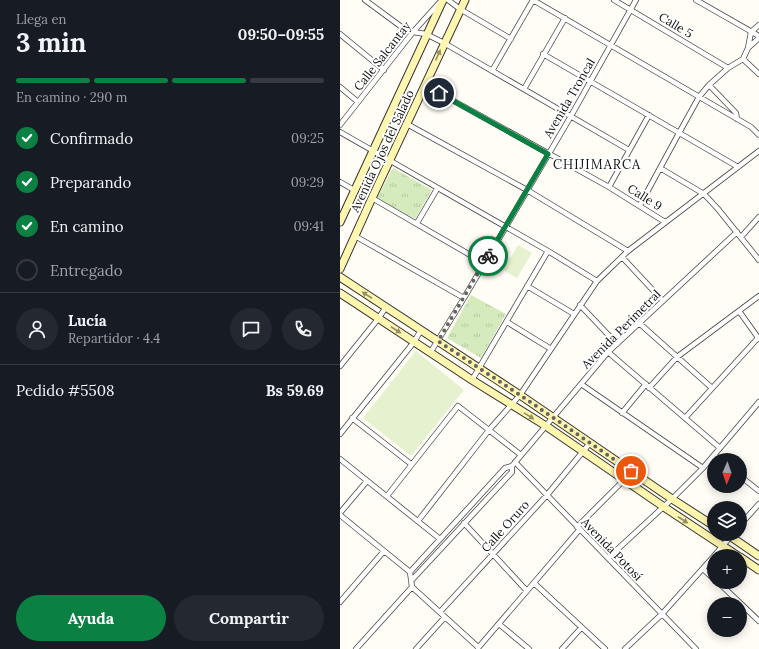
<!DOCTYPE html>
<html lang="es">
<head>
<meta charset="utf-8">
<style>
  body { margin:0; font-family:Lora,serif; background:#242831; color:#f1f3f6; height:100vh; display:flex; flex-direction:column; font-size:15px; white-space:nowrap }
  * { box-sizing:border-box; margin:0 }
  p { font-size:13px; color:#9ea1a6 }
  .icon { flex:none; width:22px; height:22px; fill:none; stroke:currentColor; stroke-width:2; stroke-linecap:round; stroke-linejoin:round }
  .map { position:relative; flex:1; overflow:hidden }
  .panel { display:flex; flex-direction:column; background:#171b24; width:340px }
  .panel>* { flex:none }
  .needle { width:26px; rotate:182deg }
  .buttons { position:absolute; left:367px; top:453px; display:grid; gap:8px }
  .buttons a { display:grid; place-items:center; width:40px; height:40px; border-radius:50%; background:#171b24; box-shadow:0 2px 10px #0003; font-size:20px }
  .pin { position:absolute; display:grid; place-items:center; width:34px; height:34px; color:#fff; margin:-17px; border:2px solid #fff; border-radius:50%; box-shadow:0 1px 4px #0007 }
  .courier { position:absolute; display:grid; place-items:center; width:40px; height:40px; margin:-20px; border:3px solid #0b8043; border-radius:50%; background:#fff; color:#222; box-shadow:0 1px 5px #0007 }
  .headline em { font-style:normal; font-weight:700 }
  .headline div { display:flex; flex-direction:column-reverse }
  .headline { display:flex; align-items:center; justify-content:space-between; height:68px; padding:0 16px }
  h1 { font-size:26px; font-weight:700; line-height:30px }
  .bar { display:grid; grid-template-columns:repeat(4,1fr); gap:6px 4px; align-content:center; height:48px; padding:0 16px }
  .bar i { height:5px; border-radius:3px; background:#363941 }
  .bar .active { background:#0b8043 }
  .bar p { grid-column:span 4 }
  .line { display:flex; align-items:center; gap:10px; padding:0 16px; border-top:1px solid #363941 }
  .line div { flex:1 }
  .round { display:grid; place-items:center; flex:none; width:42px; height:42px; border-radius:21px; background:#242831 }
  ol { padding:0 16px; list-style:none }
  li { display:flex; align-items:center; gap:12px; height:44px }
  li p { margin-inline-start:auto }
  li .icon { padding:4px; border-radius:50%; background:#0b8043; color:#fff; stroke-width:4 }
  li:last-child { color:#9ea1a6 }
  li i { width:22px; height:22px; border:2px solid #363941; border-radius:50% }
  .action { display:flex; gap:8px; margin-top:auto; padding:8px 16px }
  .action a { flex:1; height:46px; border-radius:24px; background:#0b8043; color:#fff; font-size:16px; font-weight:700; line-height:46px; text-align:center }
  .action a+a { background:#242831; color:#f1f3f6 }
  main { display:flex; flex:1; min-height:0 }
  .map>svg:first-child { display:block }
</style>
</head>
<body>
<main>
<section class="panel">
<div class="headline"><div><h1>3 min</h1><p>Llega en</p></div><em>09:50–09:55</em></div>
<div class="bar"><i class="active"></i><i class="active"></i><i class="active"></i><i></i><p>En camino · 290 m</p></div>
<ol>
<li><svg class="icon" aria-label="check" viewBox="0 0 24 24"><path d="M5 12l5 5 9-10"/></svg>Confirmado<p>09:25</p></li>
<li><svg class="icon" aria-label="check" viewBox="0 0 24 24"><path d="M5 12l5 5 9-10"/></svg>Preparando<p>09:29</p></li>
<li><svg class="icon" aria-label="check" viewBox="0 0 24 24"><path d="M5 12l5 5 9-10"/></svg>En camino<p>09:41</p></li>
<li><i></i>Entregado</li>
</ol>
<div class="line" style="height:72px"><a class="round"><svg class="icon" aria-label="person" viewBox="0 0 24 24"><circle cx="12" cy="8" r="4"/><path d="M4 21q1-7 8-7t8 7"/></svg></a><div><b>Lucía</b><p>Repartidor · 4.4</p></div><a class="round"><svg class="icon" aria-label="chat" viewBox="0 0 24 24"><path d="M4 5h16v11H9l-5 4z"/></svg></a><a class="round"><svg class="icon" aria-label="phone" viewBox="0 0 24 24"><path d="M5 4h4l2 5-3 2q2 4 5 5l2-3 5 2v4C11 20 4 13 5 4z"/></svg></a></div>
<div class="line" style="height:52px"><div>Pedido #5508</div><b>Bs 59.69</b></div>
<div class="action"><a>Ayuda</a><a>Compartir</a></div>
</section>
<div class="map">
<svg width="419" height="649" viewBox="0 0 419 649">
  <defs>
    <pattern id="park-tufts" width="24" height="20" patternUnits="userSpaceOnUse"><rect width="24" height="20" fill="#d5ebbd"/><path d="M3 7l-1-3M5 7V3M7 7l1-3M15 17l-1-3M17 17v-4M19 17l1-3" fill="none" stroke="#b6c8a1"/></pattern>
  </defs>
  <rect width="100%" height="100%" fill="#fffdf5"/>
  <path fill="url(#park-tufts)" d="M53,168L92,190L75,219L37,198Z
    M131,295L166,314L141,358L107,338Z"/>
  <path fill="#e6f2cf" d="M178,245L192,253L177,278L163,270Z
    M76,351L124,390L71,456L23,418Z"/>
  <g fill="none" stroke-linecap="round" stroke-linejoin="round">
    <defs>
      <path id="street" d="M25,0L63,28L73,32L86,34L104,43L289,150
        M108,0L120,9L171,39
        M193,0L411,127L419,135
        M274,0L388,68
        M356,0L419,36
        M0,34L44,70
        M408,48L419,38
        M203,54L398,167
        M403,59L419,74
        M152,71L193,0
        M85,85L269,187L325,222
        M369,85L396,113L397,119
        M0,87L18,102
        M184,89L225,18
        M67,124L187,190L288,251
        M0,125L73,32L100,2
        M0,132L208,251L257,281
        M320,168L364,194L378,209L419,260
        M0,182L14,190
        M269,187L309,115
        M32,198L144,263
        M300,205L339,133L359,97L369,85L388,68L403,59L408,48L411,32L419,25
        M77,223L97,189
        M15,236L124,298
        M401,237L419,217
        M282,257L323,301
        M187,286L234,314
        M240,305L277,344
        M399,311L419,339
        M167,322L211,349
        M299,323L372,388
        M268,352L380,448
        M90,353L124,298L231,116L296,0
        M0,366L38,319L46,307
        M132,380L208,251
        M241,384L363,468
        M309,388L337,357L419,296
        M282,413L306,384
        M12,418L71,464
        M345,418L418,338
        M0,434L74,342L81,330
        M374,455L379,460
        M0,459L100,539
        M175,462L356,649
        M172,466L268,352L397,232
        M400,476L419,491
        M47,496L118,406L181,455
        M0,513L27,481
        M0,515L70,572L72,587L138,647
        M78,521L149,430L180,395L257,281L288,251L419,151
        M124,523L187,591
        M400,525L419,504
        M237,527L284,480L291,471
        M374,556L391,536
        M268,558L332,499L363,468L419,402
        M363,569L374,579
        M70,572L165,468L172,466
        M71,581L172,472V466
        M378,582L419,621
        M194,583L265,649
        M0,602L44,551
        M100,612L207,495L250,443
        M159,624L189,649
        M138,648L240,529
        M16,649L72,587
        M76,649L105,617
        M222,649L241,628
        M285,649L322,614L374,556"/>
      <path id="secondary" d="M0,222L103,0
        M0,269L32,198L125,0
        M0,277L180,395L332,499L374,526
        M0,293L132,380L206,426L324,507L398,556
        M387,534L419,556
        M400,557L419,570"/>
    </defs>
    <use href="#street" stroke="#444" stroke-width="6"/>
    <use href="#secondary" stroke="#333" stroke-width="9"/>
    <use href="#street" stroke="#fff" stroke-width="4.5"/>
    <use href="#secondary" stroke="#fff6b0" stroke-width="7"/>
  </g>
  <defs><path id="oneway-solid" d="M-6-.8H1V-3.2L6.5 0L1 3.2V.8H-6Z"/></defs>
  <g fill="#948f68">
    <use href="#oneway-solid" transform="translate(98 55) rotate(-66)"/>
    <use href="#oneway-solid" transform="translate(27 295) rotate(-147)"/>
    <use href="#oneway-solid" transform="translate(56 330) rotate(33)"/>
    <use href="#oneway-solid" transform="translate(189 416) rotate(32)"/>
    <use href="#oneway-solid" transform="translate(343 520) rotate(33)"/>
  </g>
  <g fill="none" stroke-linecap="round" stroke-linejoin="round">
    <path stroke="#646461" stroke-width="4" stroke-dasharray="0 7.2" d="M148,256L98,341L180,395L291,471"/>
    <path stroke="#0b8043" stroke-width="5" d="M99,93L208,154L148,256"/>
  </g>
  <g text-anchor="middle" dominant-baseline="central" stroke-width="4" stroke-linejoin="round" paint-order="stroke">
    <g font-size="12" fill="#111" stroke="#fff">
      <text transform="translate(336 25) rotate(31)">Calle 5</text>
      <text transform="translate(42 56) rotate(-52)">Calle Salcantay</text>
      <text transform="translate(229 98) rotate(-60)">Avenida Troncal</text>
      <text transform="translate(42 151) rotate(-65)">Avenida Ojos del Salado</text>
      <text transform="translate(305 197) rotate(32)">Calle 9</text>
      <text transform="translate(281 329) rotate(-45)">Avenida Perímetral</text>
      <text transform="translate(165 526) rotate(-48)">Calle Oruro</text>
      <text transform="translate(272 549) rotate(46)">Avenida Potosí</text>
    </g>
    <g font-size="13" letter-spacing="1" fill="#111" stroke="#fff">
      <text x="257" y="164">CHIJIMARCA</text>
    </g>
  </g>
</svg>
<div class="buttons">
<a><svg class="needle" viewBox="-14 -14 28 28"><path d="M0-13l5 13h-10z" fill="#e53935"/><path d="M0 13l5-13h-10z" fill="#9ea1a6"/></svg></a>
<a><svg class="icon" aria-label="layers" viewBox="0 0 24 24"><path d="M12 4l9 5-9 5-9-5zM3 14l9 5 9-5"/></svg></a>
<a>+</a>
<a>−</a>
</div>
<div class="pin" style="left:291px;top:471px;background:#ea580c"><svg class="icon" aria-label="bag" viewBox="0 0 24 24"><path d="M5 8h14l-1 12H6zM9 8a3 3 0 0 1 6 0"/></svg></div>
<div class="pin" style="left:99px;top:93px;background:#1f2937"><svg class="icon" aria-label="home" viewBox="0 0 24 24"><path d="M3 11l9-7 9 7M6 9v11h12V9"/></svg></div>
<div class="courier" style="left:148px;top:256px"><svg class="icon" aria-label="bike" viewBox="0 0 24 24"><circle cx="6" cy="16" r="4"/><circle cx="18" cy="16" r="4"/><path d="M6 16l4-8h5l3 8M10 8l3 8H6M13 5h3"/></svg></div>
</div>
</main>
</body>
</html>
